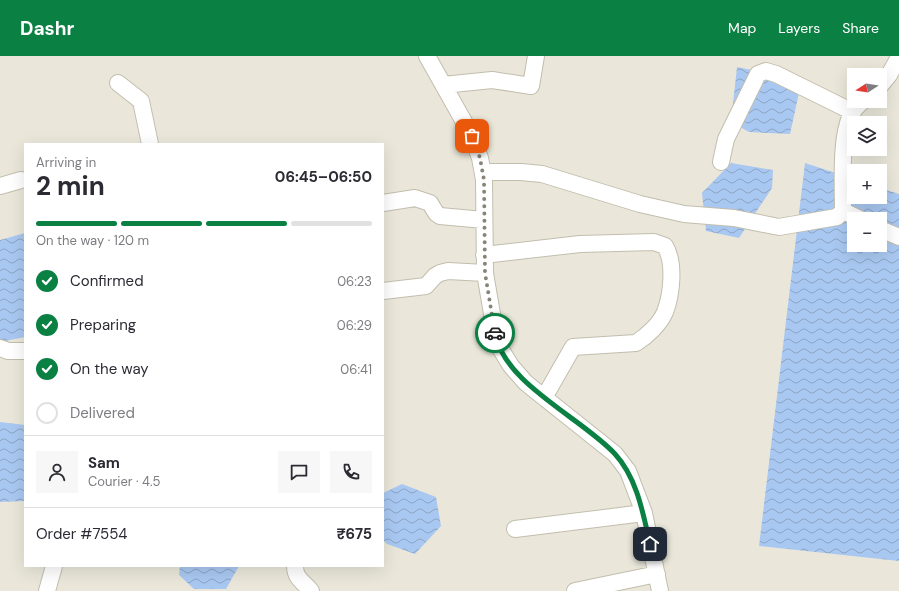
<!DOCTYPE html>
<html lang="en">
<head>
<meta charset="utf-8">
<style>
  body { margin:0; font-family:"DM Sans",sans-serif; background:#f7f7f7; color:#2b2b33; height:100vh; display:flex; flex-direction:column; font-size:15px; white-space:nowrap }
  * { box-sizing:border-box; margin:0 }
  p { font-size:13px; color:#7c7c81 }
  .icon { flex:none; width:22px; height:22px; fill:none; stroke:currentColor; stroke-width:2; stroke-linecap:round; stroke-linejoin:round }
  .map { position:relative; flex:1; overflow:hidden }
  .side { position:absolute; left:24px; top:87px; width:360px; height:424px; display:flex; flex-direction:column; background:#fff; border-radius:0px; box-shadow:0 4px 16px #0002 }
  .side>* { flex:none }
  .needle { width:26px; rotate:258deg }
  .fabs { position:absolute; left:847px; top:12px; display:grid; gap:8px }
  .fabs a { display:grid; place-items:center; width:40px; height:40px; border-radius:0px; background:#fff; box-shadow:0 4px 16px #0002; font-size:20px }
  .pin { position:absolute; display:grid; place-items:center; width:34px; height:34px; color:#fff; margin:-17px; border-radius:8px; box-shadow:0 2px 6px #0006 }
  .courier { position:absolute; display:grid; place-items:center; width:40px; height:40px; margin:-20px; border:3px solid #0b8043; border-radius:50%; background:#fff; color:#222; box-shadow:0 1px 5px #0007 }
  .summary em { font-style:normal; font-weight:700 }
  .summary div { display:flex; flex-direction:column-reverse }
  .summary { display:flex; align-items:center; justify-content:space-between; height:68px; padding:0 12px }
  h1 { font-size:26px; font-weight:700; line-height:30px }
  .bar { display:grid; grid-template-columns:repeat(4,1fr); gap:6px 4px; align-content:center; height:48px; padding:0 12px }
  .bar i { height:5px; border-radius:3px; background:#e1e1e2 }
  .bar .selected { background:#0b8043 }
  .bar p { grid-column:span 4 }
  .line { display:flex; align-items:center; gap:10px; padding:0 12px; border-top:1px solid #e1e1e2 }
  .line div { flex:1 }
  .round { display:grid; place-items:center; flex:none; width:42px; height:42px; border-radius:0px; background:#f7f7f7 }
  ol { padding:0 12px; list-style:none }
  li { display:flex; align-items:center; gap:12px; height:44px }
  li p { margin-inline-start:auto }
  li .icon { padding:4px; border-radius:50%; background:#0b8043; color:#fff; stroke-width:4 }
  li:last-child { color:#7c7c81 }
  li i { width:22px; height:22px; border:2px solid #e1e1e2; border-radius:50% }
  header { display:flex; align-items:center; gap:24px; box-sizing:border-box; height:56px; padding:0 20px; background:#0b8043; color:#fff }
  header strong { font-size:19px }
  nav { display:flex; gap:22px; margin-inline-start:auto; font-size:14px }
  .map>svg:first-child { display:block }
</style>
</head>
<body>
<header>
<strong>Dashr</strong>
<nav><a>Map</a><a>Layers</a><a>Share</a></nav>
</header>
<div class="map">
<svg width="899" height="535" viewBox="0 0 899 535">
  <defs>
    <pattern id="water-waves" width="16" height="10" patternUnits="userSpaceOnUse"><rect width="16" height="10" fill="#a9c8f1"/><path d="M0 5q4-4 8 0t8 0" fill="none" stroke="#8ca4c4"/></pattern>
  </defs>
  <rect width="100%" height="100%" fill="#f6f5ec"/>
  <path fill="#eae7da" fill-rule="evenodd" d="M0,0H899V535H0ZM854,19H880V45H854ZM854,67H880V93H854ZM25,88H383V510H25ZM854,115H880V141H854ZM854,163H880V189H854Z"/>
  <path fill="url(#water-waves)" fill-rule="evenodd" d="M737,11L771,18L799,37L790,78L749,76L731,66Z
    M731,107L773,114L772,132L739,182L706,175L702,137Z
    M805,107L854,123V141H880V132L899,138V505L759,490ZM854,163H880V189H854Z
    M25,177V281L0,286V184Z
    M0,366L25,369V445L0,446Z
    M402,428L436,441L441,470L415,498L387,488L383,484V437Z
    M180,510H239L226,533H194L179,519Z"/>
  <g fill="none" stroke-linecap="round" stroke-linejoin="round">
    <defs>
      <path id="minor" d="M427,0L472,80L480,102L484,124L485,217L497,287L511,310L526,327L615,398L628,415L644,457L660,535
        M118,27L141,45L150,88
        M443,29L492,24L531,30L536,0
        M880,30L889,19L899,1
        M721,106L726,83L758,18L766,15L776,18L853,56
        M483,116H521L542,118L640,148L684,158L734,162L779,171L837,161L843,155C843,129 840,82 851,59C854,53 858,49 863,45
        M0,130L21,124
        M383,147L415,142L430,147L436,157L440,160L484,164
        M843,155L860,163
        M880,173L899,181
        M484,199L580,188L654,186L665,190C675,206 672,238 665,256C660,268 647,280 636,287L573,291L545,340
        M383,235L426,230L435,220L440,217L448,215L485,217
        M0,292L8,295H25
        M515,473L644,457
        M295,510C295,523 304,526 311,535
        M47,535L54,510
        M575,535L657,518"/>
    </defs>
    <use href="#minor" stroke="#c2beae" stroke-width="18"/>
    <use href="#minor" stroke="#fff" stroke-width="16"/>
  </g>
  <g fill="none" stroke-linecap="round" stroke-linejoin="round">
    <path stroke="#878478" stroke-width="4" stroke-dasharray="0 7.2" d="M472,80L480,102L484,124L485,217L495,277"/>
    <path stroke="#0b8043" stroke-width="5" d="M495,277C504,328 582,362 615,398C637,422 643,457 650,488"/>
  </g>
</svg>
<div class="fabs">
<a><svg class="needle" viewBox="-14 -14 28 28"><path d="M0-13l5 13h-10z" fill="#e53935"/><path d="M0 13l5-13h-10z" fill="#7c7c81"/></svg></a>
<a><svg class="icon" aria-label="layers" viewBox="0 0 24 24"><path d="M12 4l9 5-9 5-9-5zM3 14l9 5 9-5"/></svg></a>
<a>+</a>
<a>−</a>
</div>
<div class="pin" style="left:472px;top:80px;background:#ea580c"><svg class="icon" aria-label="bag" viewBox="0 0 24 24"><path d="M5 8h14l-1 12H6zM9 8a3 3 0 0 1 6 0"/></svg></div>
<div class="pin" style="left:650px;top:488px;background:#1f2937"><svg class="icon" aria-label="home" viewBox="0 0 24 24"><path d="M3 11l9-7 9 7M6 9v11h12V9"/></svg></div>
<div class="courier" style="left:495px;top:277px"><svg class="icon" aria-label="car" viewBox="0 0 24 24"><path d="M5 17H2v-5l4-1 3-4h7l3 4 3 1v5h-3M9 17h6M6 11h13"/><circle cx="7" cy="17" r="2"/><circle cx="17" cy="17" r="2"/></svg></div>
<section class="side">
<div class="summary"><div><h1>2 min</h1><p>Arriving in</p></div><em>06:45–06:50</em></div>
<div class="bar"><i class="selected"></i><i class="selected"></i><i class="selected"></i><i></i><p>On the way · 120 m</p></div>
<ol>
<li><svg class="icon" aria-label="check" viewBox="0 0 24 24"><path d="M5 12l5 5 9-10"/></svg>Confirmed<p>06:23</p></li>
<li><svg class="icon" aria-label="check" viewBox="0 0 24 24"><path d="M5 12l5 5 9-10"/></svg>Preparing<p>06:29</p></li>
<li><svg class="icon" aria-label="check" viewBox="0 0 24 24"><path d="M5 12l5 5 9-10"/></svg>On the way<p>06:41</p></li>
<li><i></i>Delivered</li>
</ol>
<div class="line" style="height:72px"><a class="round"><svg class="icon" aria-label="person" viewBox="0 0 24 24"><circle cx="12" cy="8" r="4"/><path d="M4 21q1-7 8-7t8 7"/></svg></a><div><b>Sam</b><p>Courier · 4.5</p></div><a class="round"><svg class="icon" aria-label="chat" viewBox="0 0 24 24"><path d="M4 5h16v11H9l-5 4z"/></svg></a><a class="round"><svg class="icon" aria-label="phone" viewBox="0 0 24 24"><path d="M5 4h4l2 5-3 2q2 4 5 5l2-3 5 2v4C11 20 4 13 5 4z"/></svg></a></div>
<div class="line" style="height:52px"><div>Order #7554</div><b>₹675</b></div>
</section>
</div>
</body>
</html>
